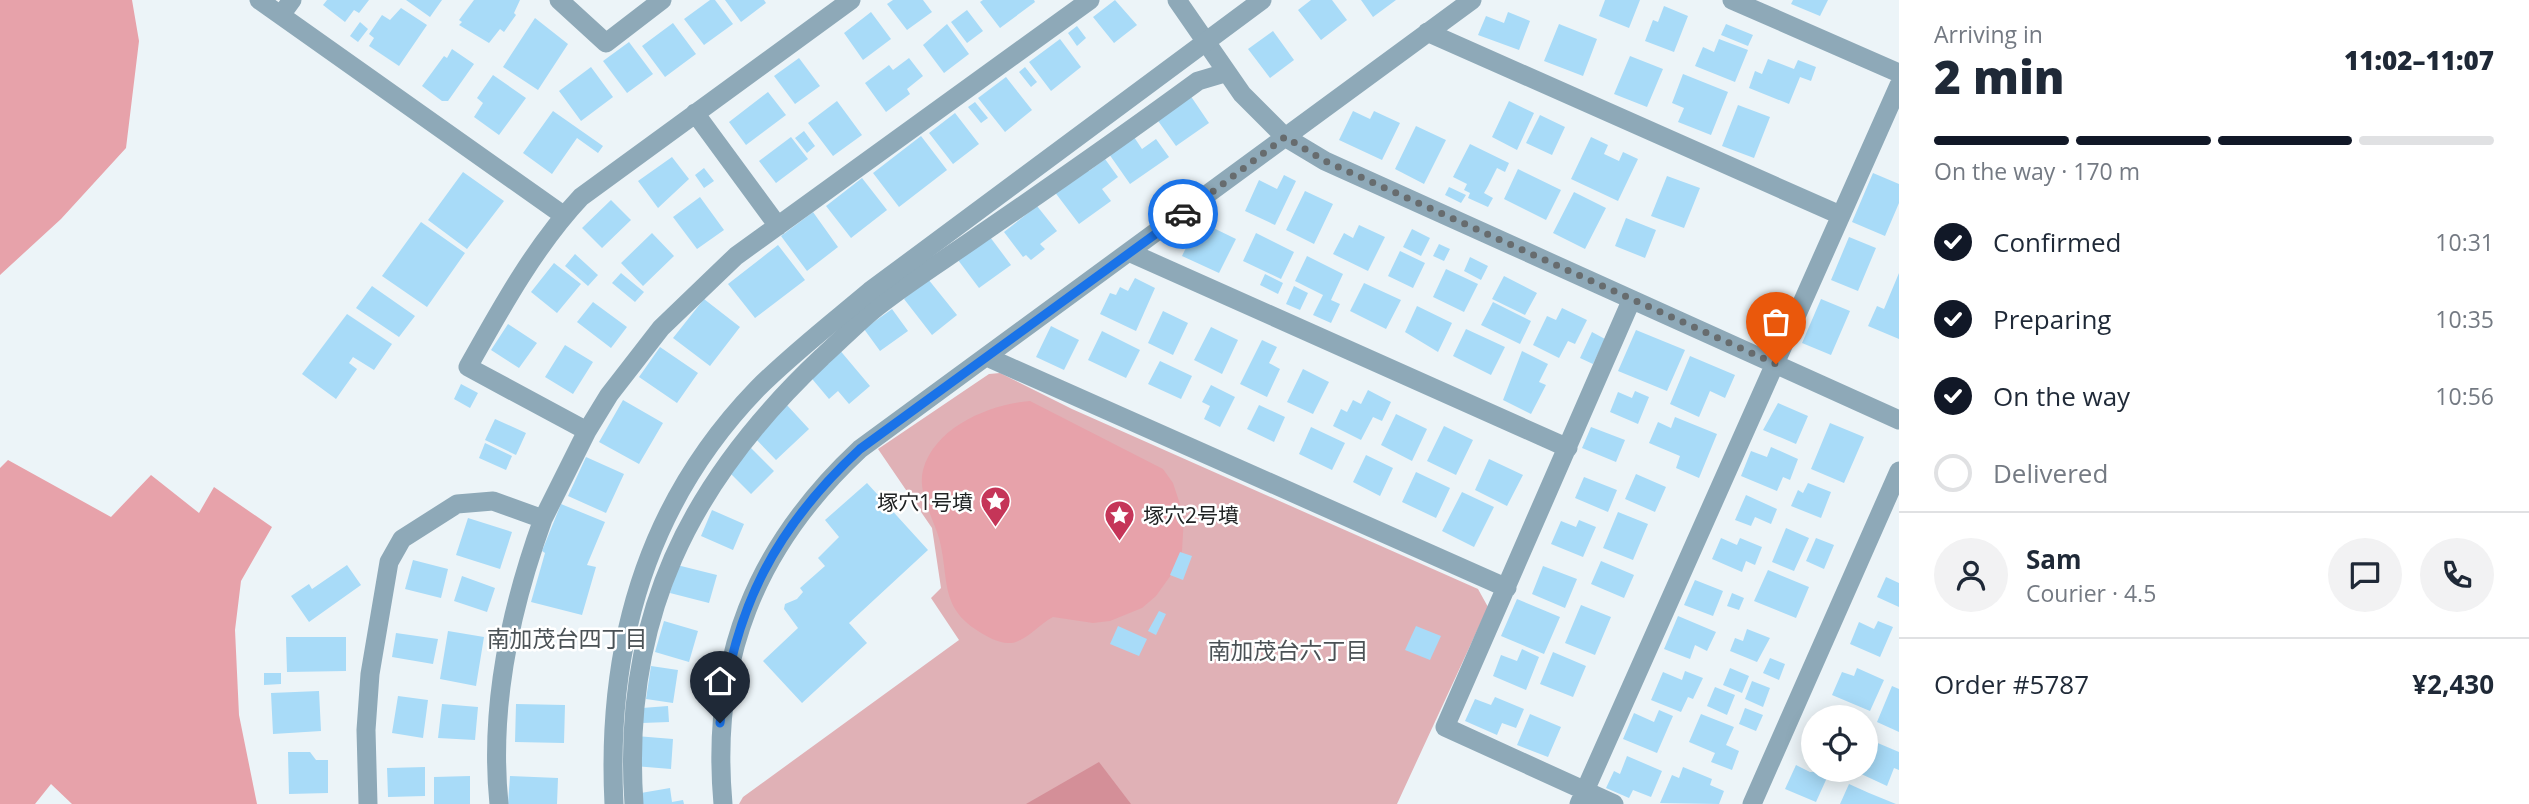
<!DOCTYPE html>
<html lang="en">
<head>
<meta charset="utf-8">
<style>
  body { margin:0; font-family:"Open Sans","Noto Sans JP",sans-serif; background:#f2f2f3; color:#1f2937; height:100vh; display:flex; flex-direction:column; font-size:26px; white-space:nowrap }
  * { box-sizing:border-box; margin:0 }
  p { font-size:23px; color:#747a83 }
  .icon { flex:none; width:38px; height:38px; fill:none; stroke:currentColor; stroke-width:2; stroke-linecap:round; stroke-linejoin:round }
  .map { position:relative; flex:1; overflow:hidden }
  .panel { display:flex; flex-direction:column; background:#fff; width:630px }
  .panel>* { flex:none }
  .tools { position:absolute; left:1801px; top:705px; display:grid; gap:14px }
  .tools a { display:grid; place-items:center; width:77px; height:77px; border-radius:50%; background:#fff; box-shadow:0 4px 18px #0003; font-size:35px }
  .pin { position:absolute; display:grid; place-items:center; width:60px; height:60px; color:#fff; margin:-72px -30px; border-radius:50% 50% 50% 0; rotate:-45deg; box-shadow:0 0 7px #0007 }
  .pin .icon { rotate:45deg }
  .courier { position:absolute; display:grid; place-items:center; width:70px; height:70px; margin:-35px; border:5px solid #1a73e8; border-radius:50%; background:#fff; color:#222; box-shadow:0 2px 9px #0007 }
  .overview em { font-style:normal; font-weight:800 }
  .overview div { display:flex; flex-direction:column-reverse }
  .overview { display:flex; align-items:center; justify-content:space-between; height:119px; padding:0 35px }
  h1 { font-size:46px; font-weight:800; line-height:52px }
  .bar { display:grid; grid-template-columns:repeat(4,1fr); gap:10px 7px; align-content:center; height:84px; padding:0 35px }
  .bar i { height:9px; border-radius:5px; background:#e0e1e3 }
  .bar .current { background:#111827 }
  .bar p { grid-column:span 4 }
  .line { display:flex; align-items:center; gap:18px; padding:0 35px; border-top:2px solid #e0e1e3 }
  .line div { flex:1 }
  .round { display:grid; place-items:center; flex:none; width:74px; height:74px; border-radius:37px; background:#f2f2f3 }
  ol { padding:0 35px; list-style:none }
  li { display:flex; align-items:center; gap:21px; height:77px }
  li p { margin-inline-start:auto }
  li .icon { padding:7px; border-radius:50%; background:#111827; color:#fff; stroke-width:4 }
  li:last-child { color:#747a83 }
  li i { width:38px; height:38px; border:4px solid #e0e1e3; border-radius:50% }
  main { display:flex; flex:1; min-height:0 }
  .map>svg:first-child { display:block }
</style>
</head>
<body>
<main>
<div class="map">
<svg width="1899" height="804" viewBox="0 0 1899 804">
  <rect width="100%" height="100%" fill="#ecf4f8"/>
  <path fill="#e0b1b6" d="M1000,373L1072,409L1478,589L1488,607L1397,804H739L743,797L959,640L931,598L941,588L932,528L878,449L989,374Z"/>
  <path fill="#e7a2aa" d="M0,0H132L139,41L126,148L61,219L0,275Z
    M1030,401L1163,469L1173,483L1184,516L1182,551L1176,568L1156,596L1142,608L1110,621L1093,623L1053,617C1039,624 1024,644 1008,643C998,643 986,636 978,631C940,607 949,580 940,542C935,521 917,493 923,470C935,426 991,404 1030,401Z
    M8,460L111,517L151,475L199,513L214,487L272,527L241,581L235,630L239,715L257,804H72L51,784L35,804H0V468Z"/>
  <path fill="#d48f98" d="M1099,762L1131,804H1026Z"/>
  <path fill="#a8dbf8" d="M327,0H369L359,13L354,10L345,22L323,5Z
    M406,0H442L430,17Z
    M474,0H520L514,13L516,15L504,32L500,29L489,43L459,25L462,22L459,20Z
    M710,0H715L733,24L704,45L684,19Z
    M725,0H764L766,3L741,22Z
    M893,0H923L932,12L907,30L887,4Z
    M983,0H1034L1035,2L1000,28L980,2Z
    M1115,0L1137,25L1114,43L1093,17Z
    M1311,0H1332L1347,20L1321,40L1298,10Z
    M1361,0H1396L1373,17Z
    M1605,0H1640L1629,28L1599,16Z
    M1793,0H1828L1820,16L1791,4Z
    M1664,6L1688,16L1674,52L1645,41L1653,20L1658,22Z
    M401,8L427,25L399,66L369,46L374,38L369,34L382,15L390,20Z
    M967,10L983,31L967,43L951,22Z
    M871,12L891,39L863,60L844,33Z
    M1508,12L1530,21L1519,50L1478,35L1486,16L1504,23Z
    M535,18L568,44L538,90L503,67Z
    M360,22L368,29L358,42L350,36Z
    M673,23L696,54L665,77L642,46Z
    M947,24L969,54L944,73L923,45Z
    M1559,24L1597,39L1583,76L1544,61Z
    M1726,24L1753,35L1748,46L1721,35Z
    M1077,26L1086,38L1077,46L1068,33Z
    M1273,31L1294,60L1270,78L1248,49Z
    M1060,39L1081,67L1051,91L1029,62Z
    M1719,39L1748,50L1735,82L1695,66L1703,47L1714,52Z
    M629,42L653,74L627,93L603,61Z
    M452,49L474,64L448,101H442L422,86L444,56L447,58Z
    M1630,56L1663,69L1647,107L1614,94Z
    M799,58L820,86L795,104L774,76Z
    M909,58L923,76L907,89L910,94L886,112L865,83L889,65L893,70Z
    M1768,59L1794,69L1798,60L1816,67L1811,81L1800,77L1789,104L1749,88L1755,71L1762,74Z
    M591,67L613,97L581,121L559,91Z
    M1025,67L1037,82L1031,87L1019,72Z
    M1683,74L1728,92L1711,135L1678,122L1684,108L1672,103Z
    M493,75L526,98L499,135L474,117L483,103L477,98Z
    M1006,77L1032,110L1005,132L978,98Z
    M768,92L786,115L746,145L729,122Z
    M1190,95L1209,123L1176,146L1156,118Z
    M837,101L862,135L833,156L808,123Z
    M1509,101L1534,113L1517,150L1492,137Z
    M975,102L988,118L981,123L968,107Z
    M1738,105L1770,117L1754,158L1722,146Z
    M553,111L603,146L598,153L577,138L552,174L523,153Z
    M1353,111L1370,119L1374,111L1400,123L1382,160L1339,140Z
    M955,113L979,144L953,164L929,133Z
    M1540,115L1565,127L1552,155L1526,143Z
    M1416,126L1446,140L1424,184L1395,169Z
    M804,131L815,146L807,153L795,138Z
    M921,136L947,170L899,207L873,173Z
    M791,137L808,159L776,183L759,161Z
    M1134,137L1142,149L1156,139L1169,157L1130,184L1109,154Z
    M1591,137L1608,145L1604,154L1619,161L1623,152L1638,159L1618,201L1571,179Z
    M1470,144L1509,163L1505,172L1497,168L1488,186L1484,193L1493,198L1488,207L1468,198L1470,193L1464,190L1467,184L1453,177Z
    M672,157L689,179L658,208L638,181Z
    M1105,159L1118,177L1102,189L1111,201L1079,224L1054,191L1087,167L1089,171Z
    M704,168L714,181L704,188L695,175Z
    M1518,169L1561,190L1546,220L1504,199Z
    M463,172L504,201L467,249L428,220Z
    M1873,173L1899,184V203L1885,236L1852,222Z
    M1284,175L1296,181L1275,225L1245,211L1259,180L1277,189Z
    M1667,176L1700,188L1684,228L1651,216Z
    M862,178L887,210L851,238L826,206Z
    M1449,187L1466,195L1461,203L1445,195Z
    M1305,191L1333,204L1314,244L1286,230Z
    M1574,192L1606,208L1585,249L1553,233Z
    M700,197L724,230L697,249L673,217Z
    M611,200L631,220L602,248L582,228Z
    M1037,206L1057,231L1040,244L1045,249L1031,260L1026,255L1023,257L1004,232Z
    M813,212L838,247L807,271L781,236Z
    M1626,218L1656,230L1645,258L1615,246Z
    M1199,221L1236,239L1219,273L1182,256Z
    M421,222L465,253L427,307L382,276Z
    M1359,225L1385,237L1368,271L1333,254L1344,233L1353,238Z
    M1412,229L1430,238L1421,256L1403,247Z
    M652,233L674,256L643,286L621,263Z
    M1256,233L1294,252L1281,279L1243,261Z
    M990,237L1011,265L979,288L958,260Z
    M1849,237L1876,248L1858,291L1831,280Z
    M1439,244L1450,249L1444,261L1433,256Z
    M778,245L805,280L755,318L728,284Z
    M1400,251L1425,263L1413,288L1388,276Z
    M575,254L598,275L588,286L565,266Z
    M1307,256L1343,274L1331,300L1340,304L1331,323L1313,315L1323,295L1295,281Z
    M1470,257L1488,266L1481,280L1464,271Z
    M554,263L581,284L557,313L531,292Z
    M1446,269L1478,284L1464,312L1433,297Z
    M621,273L644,292L635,302L612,283Z
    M1899,273V339L1868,326L1877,306L1884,309Z
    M1265,274L1283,283L1278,294L1260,285Z
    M1504,276L1537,293L1525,315L1492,299Z
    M1135,278L1155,288L1136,331L1100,314L1110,293L1116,295L1120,287L1128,291Z
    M928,279L957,315L932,335L904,299Z
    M1364,283L1401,300L1386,329L1350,311Z
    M372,286L415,316L399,337L356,308Z
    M1294,286L1308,293L1300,310L1286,304Z
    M704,299L740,327L710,366L673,338Z
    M1821,299L1850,311L1831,355L1802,343Z
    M593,302L627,327L611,348L577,322Z
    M1493,302L1531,321L1520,344L1481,325Z
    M1417,306L1452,323L1438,352L1405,332Z
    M1562,308L1587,320L1575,344L1568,341L1559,358L1533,345L1547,316L1556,320Z
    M892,309L908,331L880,351L864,329Z
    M1163,311L1188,323L1173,355L1148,343Z
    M347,314L392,344L374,370L353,357L349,363L357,369L336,399L302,374Z
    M508,324L537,343L519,368L491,350Z
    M1051,326L1079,340L1064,370L1036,357Z
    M1211,327L1238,340L1222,374L1194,360Z
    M1466,329L1505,347L1491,375L1453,356Z
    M1636,330L1685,350L1667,391L1618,371Z
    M1102,331L1140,350L1126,378L1088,360Z
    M1592,332L1605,339L1593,364L1580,358Z
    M1262,340L1277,347L1269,363L1280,369L1267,397L1240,384Z
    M565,345L593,362L573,394L545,377Z
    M660,347L698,373L677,403L639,377Z
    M838,348L870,386L849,404L838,391L829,399L808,374Z
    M1522,351L1548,364L1539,382L1546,385L1531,414L1503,400Z
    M1690,356L1735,375L1725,398L1710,391L1699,417L1670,404Z
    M1160,361L1192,376L1181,399L1148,384Z
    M1303,369L1329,382L1313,414L1287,402Z
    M461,384L478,393L470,408L454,399Z
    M1211,385L1235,397L1220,427L1204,419L1210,406L1202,402Z
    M1368,390L1391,402L1382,421L1373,417L1361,440L1333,426L1341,409L1347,412L1353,400L1361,404Z
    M1635,391L1649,397L1638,424L1610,412L1618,392L1632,398Z
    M623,400L663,423L639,464L599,442Z
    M785,403L809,429L776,460L752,435Z
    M1778,403L1808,416L1796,444L1763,430Z
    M1259,405L1285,417L1274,442L1247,429Z
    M1396,414L1427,429L1412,461L1381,445Z
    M1675,417L1717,434L1699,478L1676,468L1680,456L1649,443L1658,422L1671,428Z
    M495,419L526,433L516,455L485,440Z
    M1830,423L1864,437L1844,483L1811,469Z
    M1444,426L1473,440L1456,475L1427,461Z
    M1311,427L1345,443L1332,470L1299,454Z
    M1591,427L1625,440L1616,462L1582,448Z
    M485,443L512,456L506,470L479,458Z
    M1771,447L1798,459L1790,480L1783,477L1777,491L1741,476L1751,451L1767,457Z
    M751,448L774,471L751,494L727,470Z
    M1366,455L1393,468L1380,496L1353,482Z
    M586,457L624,474L606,513L568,496Z
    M1489,459L1523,475L1507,506L1475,490Z
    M1416,472L1450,488L1436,518L1402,502Z
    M1636,474L1666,487L1655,512L1625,499Z
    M1584,477L1617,490L1608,512L1575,498Z
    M867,483L928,550L849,623L867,643L802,703L763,661L798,628L784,609L785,604L797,599L803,592L800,588L825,566L818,558L839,537L825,520Z
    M1808,483L1831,492L1821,518L1791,506L1798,490L1803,493Z
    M1462,492L1494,507L1474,547L1442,531Z
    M1746,495L1777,509L1771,524L1755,517L1751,526L1735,520Z
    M561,504L605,522L587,565L596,567L582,615L531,602L545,553L542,551Z
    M712,510L744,524L733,550L701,536Z
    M1618,512L1648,524L1633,560L1603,548Z
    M468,518L512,532L500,569L456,555Z
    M1579,520L1596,527L1583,557L1551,544L1561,521L1576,527Z
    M1786,528L1809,538L1794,571L1772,562Z
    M1721,538L1737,545L1740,538L1762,547L1755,565L1746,561L1742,572L1712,559Z
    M1816,538L1834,545L1824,569L1806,561Z
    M1180,552L1192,556L1183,580L1170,575Z
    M413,560L448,569L441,598L405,589Z
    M1601,561L1634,575L1624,598L1591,584Z
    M347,565L361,585L309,622L291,596L309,584L312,589Z
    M677,565L717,575L709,603L670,593Z
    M1543,566L1577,579L1565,608L1532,594Z
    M1768,570L1809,587L1796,618L1754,601Z
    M462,576L495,588L487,612L454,601Z
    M1886,577L1899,583V607L1877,597Z
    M1695,580L1723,591L1713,616L1684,605Z
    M1732,593L1744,598L1739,610L1727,606Z
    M1517,599L1560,617L1544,654L1501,636Z
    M1581,605L1611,617L1595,655L1565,643Z
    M1159,611L1166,614L1156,635L1148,631Z
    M1678,616L1716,632L1707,651L1695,645L1690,659L1664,649Z
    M664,621L698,631L689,662L655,652Z
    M1878,621L1893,627L1880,657L1850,644L1859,622L1874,629Z
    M1118,626L1147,639L1139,656L1110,644Z
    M1416,626L1441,636L1430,660L1405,650Z
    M1747,629L1770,638L1757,662L1730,651L1735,638L1743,641Z
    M448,631L484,637L476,686L440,679Z
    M396,633L438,639L433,664L392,657Z
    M286,637H346V671L287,672Z
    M1522,649L1539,657L1526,690L1493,676L1501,655L1517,661Z
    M1553,652L1586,666L1573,697L1540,684Z
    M1770,658L1785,664L1779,680L1763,673Z
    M651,666L678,670L673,703L646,699Z
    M1730,668L1749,676L1742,693L1723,685Z
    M1857,668L1884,680L1870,711L1832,695L1842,672L1854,676Z
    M1685,671L1703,678L1693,699L1688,697L1681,712L1651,700L1663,672L1682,680Z
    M264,673H281V684L264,685Z
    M1752,681L1770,688L1763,707L1745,699Z
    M1892,686L1899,689V732L1877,722Z
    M1715,687L1735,695L1727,715L1707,706Z
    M319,691L321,731L273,734L271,693Z
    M398,696L428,700L423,738L392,733Z
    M1495,697L1524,709L1516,728L1502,723L1497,735L1465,721L1475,699L1491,705Z
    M442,704L478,707L475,740L438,738Z
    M516,704L565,705L564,743L515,742Z
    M668,706L669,722L642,723V708Z
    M1745,708L1763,715L1756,731L1739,724Z
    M1659,710L1673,716L1657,753L1623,739L1634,713L1654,722Z
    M1530,714L1561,727L1548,757L1517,745Z
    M1701,714L1734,727L1726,745L1739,751L1732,770L1711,762L1715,753L1689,742Z
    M636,736L673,739L671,769L634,766Z
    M1873,741L1899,752V770L1894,768L1887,786L1859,773L1866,770V759Z
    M288,752H310L316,760H328V793L289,794Z
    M1627,756L1662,771L1651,797L1633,790L1629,798L1606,788L1614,771L1620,774Z
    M1796,765L1810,772L1830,771L1816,802L1785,789Z
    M425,767V796L388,797L387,768Z
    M1683,767L1712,779L1710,785L1724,791L1719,804L1660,803L1672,775L1679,778Z
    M470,776V804H434V777Z
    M510,776L558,778L557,804H508Z
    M1849,784L1869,793L1896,804H1840Z
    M670,788L672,802L683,800L684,804H637L635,794Z"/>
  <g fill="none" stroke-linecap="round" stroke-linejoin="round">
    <path stroke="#8ea9b8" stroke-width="19" d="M259,0L563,215
      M559,0L606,43L662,0
      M1177,0L1242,94L1285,137L1325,161L1899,420
      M1732,0L1899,73
      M281,15L292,0
      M1427,32L1840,215
      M695,113L778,226
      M1131,253L1568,448
      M987,357L1507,588
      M587,431L609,395L661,328L736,256L1090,0
      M368,804L366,730L370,674L389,562L402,539L457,504L493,501L543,519L587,431L468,367C501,308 535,246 581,197L851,0
      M499,804C489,707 510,610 543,519
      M634,804C621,619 689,482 822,357C840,341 858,322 877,307C910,281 947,258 981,234C1054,184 1127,133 1198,81L1225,73
      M723,804C710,660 755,547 860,449L1472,0
      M1579,804L1899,85
      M1614,804L1445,727L1631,301
      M1752,804L1899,471"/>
    <path stroke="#8ea9b8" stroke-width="19" d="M614,804C606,647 646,504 757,389C792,354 832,323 870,291L1262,0"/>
  </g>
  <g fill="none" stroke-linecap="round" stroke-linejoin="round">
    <path stroke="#676c6e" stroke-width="7" stroke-dasharray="0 12.6" d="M1183,214L1285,137L1325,161L1776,364"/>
    <path stroke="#1a73e8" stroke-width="9" d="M720,723C734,608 775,528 860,449L1183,214"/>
  </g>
  <defs>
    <symbol id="sight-pin" viewBox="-11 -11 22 30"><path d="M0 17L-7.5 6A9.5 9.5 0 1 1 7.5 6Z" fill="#c53558" stroke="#fff"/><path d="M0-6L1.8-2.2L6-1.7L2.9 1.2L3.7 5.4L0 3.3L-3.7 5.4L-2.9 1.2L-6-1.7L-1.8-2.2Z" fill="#fff"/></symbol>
  </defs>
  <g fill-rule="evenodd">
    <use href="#sight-pin" x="978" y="484" width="35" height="47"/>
    <use href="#sight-pin" x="1102" y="498" width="35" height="47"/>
  </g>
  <g text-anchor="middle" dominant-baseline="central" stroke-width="5" stroke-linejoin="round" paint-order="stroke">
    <g font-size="21" fill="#202324" stroke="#fff" text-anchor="end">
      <text x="973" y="502">塚穴1号墳</text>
      <text x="1143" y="515" text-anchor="start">塚穴2号墳</text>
    </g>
    <g font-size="23" fill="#4b5256" stroke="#fff">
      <text x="567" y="638">南加茂台四丁目</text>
      <text x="1288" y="650">南加茂台六丁目</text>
    </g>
  </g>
</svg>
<div class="tools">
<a><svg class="icon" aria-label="locate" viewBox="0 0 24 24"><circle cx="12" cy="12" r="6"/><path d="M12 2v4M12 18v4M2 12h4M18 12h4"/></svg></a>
</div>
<div class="pin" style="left:1776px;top:364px;background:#ea580c"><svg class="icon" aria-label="bag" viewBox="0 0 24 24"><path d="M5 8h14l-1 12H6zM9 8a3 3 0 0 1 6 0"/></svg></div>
<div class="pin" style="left:720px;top:723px;background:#1f2937"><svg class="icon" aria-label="home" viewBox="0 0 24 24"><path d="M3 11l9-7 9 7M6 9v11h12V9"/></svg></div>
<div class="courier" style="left:1183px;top:214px"><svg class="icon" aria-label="car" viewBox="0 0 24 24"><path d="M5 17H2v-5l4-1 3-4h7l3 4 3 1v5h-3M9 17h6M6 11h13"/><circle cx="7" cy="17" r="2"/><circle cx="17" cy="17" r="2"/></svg></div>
</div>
<section class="panel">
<div class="overview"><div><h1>2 min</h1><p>Arriving in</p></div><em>11:02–11:07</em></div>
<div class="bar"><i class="current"></i><i class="current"></i><i class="current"></i><i></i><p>On the way · 170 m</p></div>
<ol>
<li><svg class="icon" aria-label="check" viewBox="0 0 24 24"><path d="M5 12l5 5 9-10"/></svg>Confirmed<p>10:31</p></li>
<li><svg class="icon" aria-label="check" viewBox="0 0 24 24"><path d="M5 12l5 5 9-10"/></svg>Preparing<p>10:35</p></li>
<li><svg class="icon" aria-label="check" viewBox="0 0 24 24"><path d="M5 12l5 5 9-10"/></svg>On the way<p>10:56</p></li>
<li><i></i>Delivered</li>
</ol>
<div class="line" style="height:126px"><a class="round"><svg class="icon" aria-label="person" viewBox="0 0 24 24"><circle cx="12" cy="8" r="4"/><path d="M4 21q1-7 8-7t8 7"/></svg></a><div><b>Sam</b><p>Courier · 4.5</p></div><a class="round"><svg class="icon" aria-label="chat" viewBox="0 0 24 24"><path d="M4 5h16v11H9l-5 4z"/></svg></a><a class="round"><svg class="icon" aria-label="phone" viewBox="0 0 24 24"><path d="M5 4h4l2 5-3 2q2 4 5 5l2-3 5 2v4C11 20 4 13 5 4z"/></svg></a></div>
<div class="line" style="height:91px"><div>Order #5787</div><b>¥2,430</b></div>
</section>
</main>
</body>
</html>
